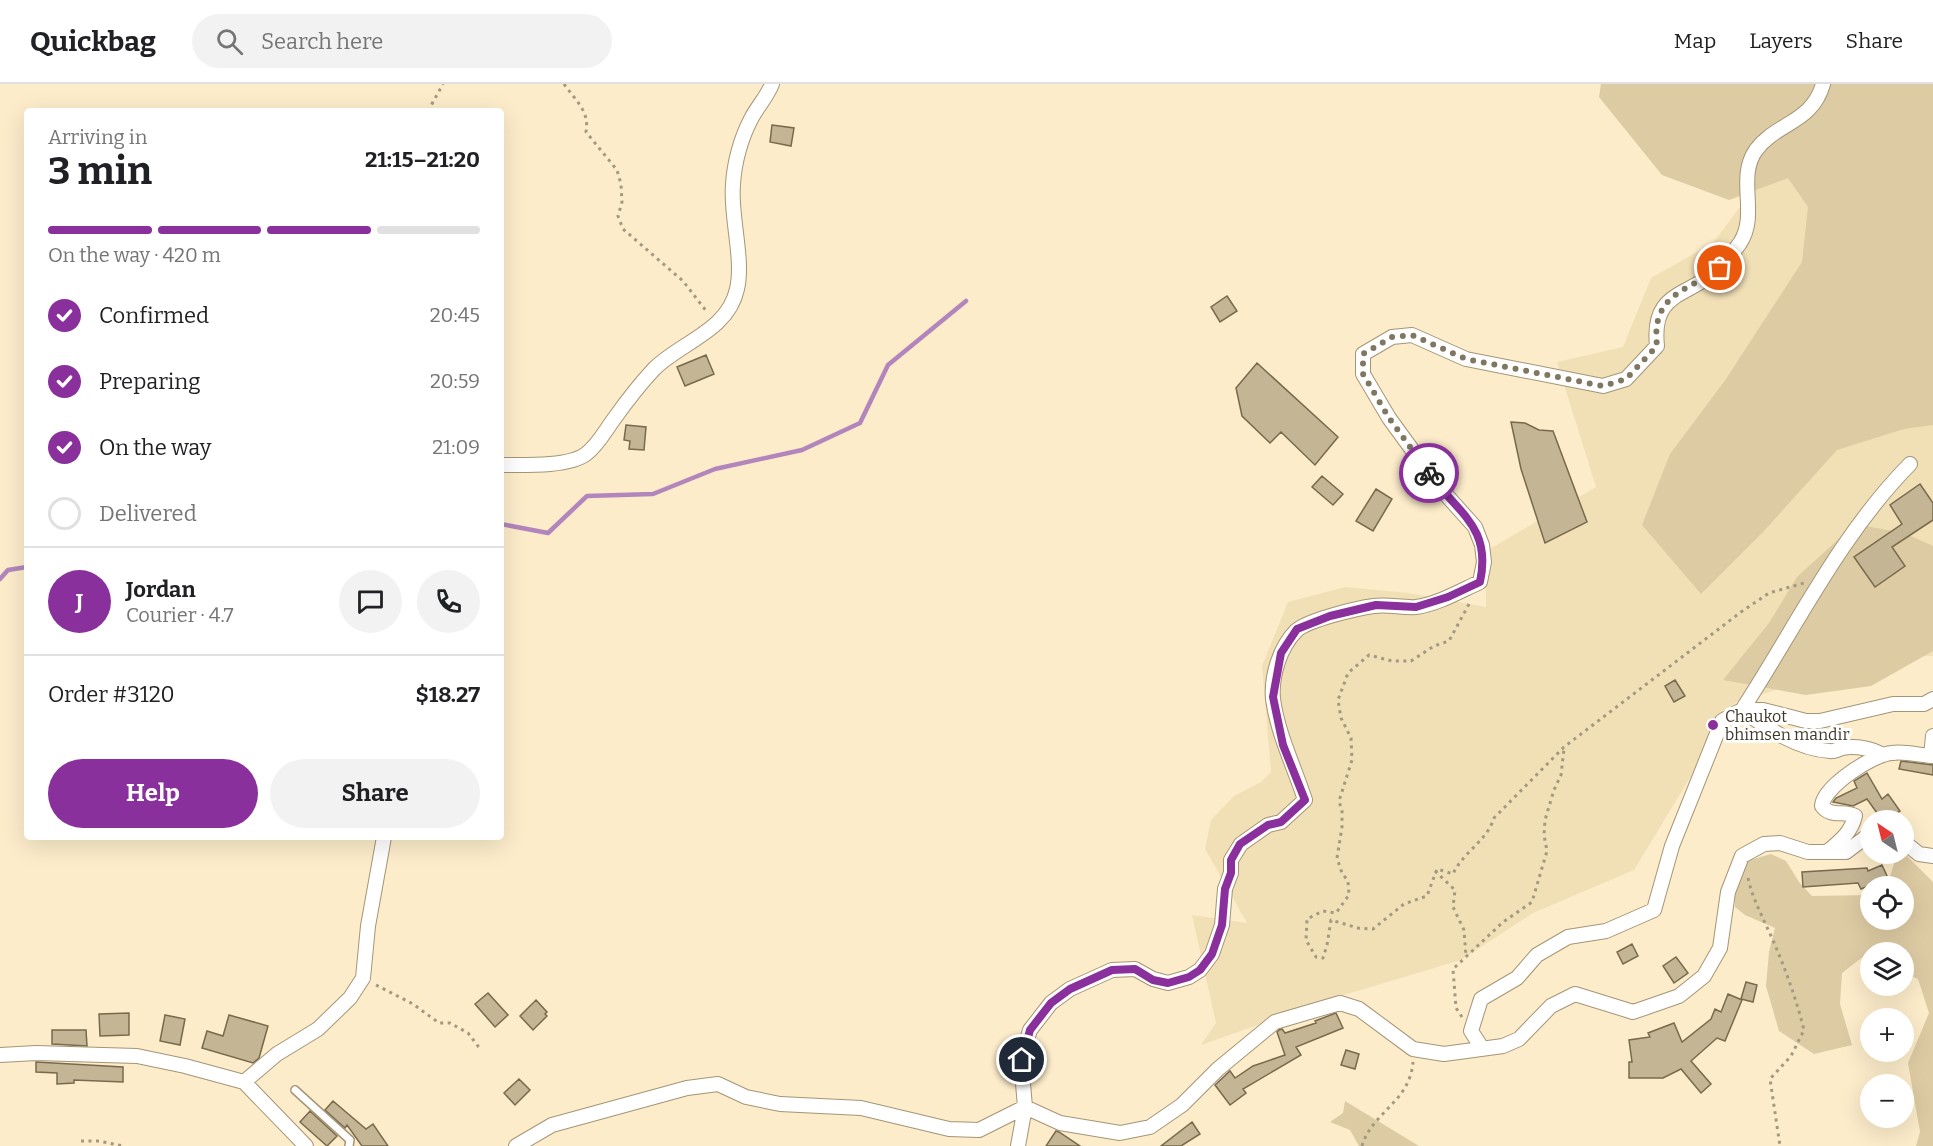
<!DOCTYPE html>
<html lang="en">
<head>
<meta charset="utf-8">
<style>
  body { margin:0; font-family:Bitter,serif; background:#f2f2f2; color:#202124; height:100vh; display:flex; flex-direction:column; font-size:22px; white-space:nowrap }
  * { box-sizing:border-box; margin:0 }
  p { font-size:20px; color:#757577 }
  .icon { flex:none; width:33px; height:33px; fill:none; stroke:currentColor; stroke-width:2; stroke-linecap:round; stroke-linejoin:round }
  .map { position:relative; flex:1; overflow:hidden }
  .details { position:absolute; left:24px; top:24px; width:480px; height:732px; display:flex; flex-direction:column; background:#fff; border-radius:6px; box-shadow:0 6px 24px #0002 }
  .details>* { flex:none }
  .needle { width:39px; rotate:325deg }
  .tools { position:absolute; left:1860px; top:726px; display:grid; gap:12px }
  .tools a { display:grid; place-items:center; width:54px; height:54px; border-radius:50%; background:#fff; box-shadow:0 6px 24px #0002; font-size:30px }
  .pin { position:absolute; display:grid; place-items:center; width:51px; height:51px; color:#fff; margin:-26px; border:3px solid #fff; border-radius:50%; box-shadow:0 2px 6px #0007 }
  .courier { position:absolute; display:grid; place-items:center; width:60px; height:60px; margin:-30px; border:4px solid #89309c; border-radius:50%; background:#fff; color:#222; box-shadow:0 2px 8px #0007 }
  .headline em { font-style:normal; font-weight:700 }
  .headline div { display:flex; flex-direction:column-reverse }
  .headline { display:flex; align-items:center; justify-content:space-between; height:102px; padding:0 24px }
  h1 { font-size:39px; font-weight:700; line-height:45px }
  .bar { display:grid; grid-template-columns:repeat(4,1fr); gap:9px 6px; align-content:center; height:72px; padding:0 24px }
  .bar i { height:8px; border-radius:4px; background:#e0e0e0 }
  .bar .current { background:#89309c }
  .bar p { grid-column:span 4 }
  .line { display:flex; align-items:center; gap:15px; padding:0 24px; border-top:2px solid #e0e0e0 }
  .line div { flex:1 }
  .round { display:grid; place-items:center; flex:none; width:63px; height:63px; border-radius:32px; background:#f2f2f2 }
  ol { padding:0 24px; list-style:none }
  li { display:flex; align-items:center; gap:18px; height:66px }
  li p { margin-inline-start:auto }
  li .icon { padding:6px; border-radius:50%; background:#89309c; color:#fff; stroke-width:4 }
  li:last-child { color:#757577 }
  li i { width:33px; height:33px; border:3px solid #e0e0e0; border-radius:50% }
  .cta { display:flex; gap:12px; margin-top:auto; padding:12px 24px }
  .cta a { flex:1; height:69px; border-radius:36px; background:#89309c; color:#fff; font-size:24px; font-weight:700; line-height:69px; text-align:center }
  .cta a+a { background:#f2f2f2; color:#202124 }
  header { display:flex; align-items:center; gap:36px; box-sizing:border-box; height:84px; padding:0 30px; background:#fff; border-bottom:2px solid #e0e0e0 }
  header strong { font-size:28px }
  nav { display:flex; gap:33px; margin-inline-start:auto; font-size:21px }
  .search { width:420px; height:54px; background:#f2f2f2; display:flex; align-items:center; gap:15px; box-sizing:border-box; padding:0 21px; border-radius:33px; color:#757577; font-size:22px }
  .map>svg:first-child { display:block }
</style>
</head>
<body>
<header>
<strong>Quickbag</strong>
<div class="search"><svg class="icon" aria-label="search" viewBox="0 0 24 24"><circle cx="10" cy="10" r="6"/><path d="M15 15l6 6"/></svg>Search here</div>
<nav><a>Map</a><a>Layers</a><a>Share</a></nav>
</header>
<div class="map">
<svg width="1933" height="1062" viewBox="0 0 1933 1062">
  <rect width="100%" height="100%" fill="#fcecca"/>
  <path fill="#f1dfb6" d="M1933,0V572L1892,571L1736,618L1634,786L1533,829L1461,876L1337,913L1201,961L1216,939L1192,831L1247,839L1205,765L1211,736L1234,712L1261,698L1271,688L1262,582L1288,518L1345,503L1408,509L1486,523V467L1596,403L1557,278L1623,263L1651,194L1713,159L1757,100Z"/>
  <path fill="#ddcba3" d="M1601,0H1933V341L1904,345L1837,366L1763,448L1701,510L1642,441L1670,370L1726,295L1802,178L1808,123L1788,94L1729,116L1662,91L1599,13Z
    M1855,440L1904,449L1933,462V567L1871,602L1806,611L1723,596L1769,539L1797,493Z
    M1904,769L1933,798V1062H1916L1920,1048L1908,979L1929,929L1918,895L1904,889V868H1870V874L1864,872L1842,889L1840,920L1852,961L1814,970L1779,947L1766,902L1769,868L1775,844L1745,831L1735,823V794L1743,778L1771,770L1786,777L1799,798L1812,812L1870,811V836H1904V802H1885L1889,796L1897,770Z
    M1345,1017L1419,1062H1359L1350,1046L1330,1038L1343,1029Z"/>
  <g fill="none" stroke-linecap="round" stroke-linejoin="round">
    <path stroke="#b286bc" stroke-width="4.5" d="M501,440L548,449L587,412L653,410L715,385L802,366L860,339L888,281L966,217
      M0,495L8,486L27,483"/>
  </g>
  <path fill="#c4b595" stroke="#786a4c" stroke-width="1.5" d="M772,41L794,44L791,62L770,58Z
    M1227,212L1237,227L1220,238L1211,223Z
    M706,271L714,290L685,302L677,283Z
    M1257,279L1338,353L1315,381L1281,348L1270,359L1242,332L1236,304Z
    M1511,338L1525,339L1539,346L1553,347L1587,438L1545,459L1521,385Z
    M626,341L646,343L644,366L629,365L630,357L624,356Z
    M1322,392L1343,410L1333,421L1312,403Z
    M1920,400L1933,419V436L1892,463L1905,482L1875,503L1854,473L1902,440L1890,421Z
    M1376,405L1392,415L1373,447L1356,437Z
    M1675,596L1685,612L1674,618L1665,602Z
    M1901,677L1933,681V691L1899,685Z
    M1867,689L1882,715L1888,710L1900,727L1886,736H1882L1867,715L1853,722L1833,718L1836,714L1857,704L1854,697Z
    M1882,781L1888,794L1861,805L1858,799L1803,803L1802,788L1867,784L1868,787Z
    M1632,860L1638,872L1623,880L1617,868Z
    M1676,873L1688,889L1674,899L1663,882Z
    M1746,898L1757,901L1753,918L1741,915Z
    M488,909L508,931L495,943L475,920Z
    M1728,910L1742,916L1725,957L1717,954L1691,977L1711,1000L1701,1009L1681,985L1663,994H1629V978H1632L1629,956L1650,953L1648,949L1674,939L1682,958L1711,935L1715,925L1721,928Z
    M536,916L547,928L545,930L547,932L533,946L520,932Z
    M129,929V951L100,952L99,930Z
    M1336,929L1343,944L1296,963L1301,971L1243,1005L1246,1009L1230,1021L1215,1001L1230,987L1235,994L1253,982L1285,971L1277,948L1279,946L1282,945L1285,949L1316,939L1315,937Z
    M165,931L185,935L180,961L160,957Z
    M229,931L268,942L259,974L253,979L202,964L207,947L223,952Z
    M52,946H86L87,962L52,960Z
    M1346,966L1359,970L1355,985L1341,981Z
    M36,978L123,983V998L74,996V999L57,1000V989L36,988Z
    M519,995L530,1006L515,1021L504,1009Z
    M333,1017L366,1045L373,1040L388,1062H362L347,1041L345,1044L325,1026Z
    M310,1027L337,1052L327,1062L300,1038Z
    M1192,1038L1200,1050L1181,1062H1161Z
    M1056,1047L1059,1048L1080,1062H1046Z"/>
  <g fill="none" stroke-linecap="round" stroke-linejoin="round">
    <defs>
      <path id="lane" d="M295,1006L350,1056L349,1062"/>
      <path id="street" d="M501,381C522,381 569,383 586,370C598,361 605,347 614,335C626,318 640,300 654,285C681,258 728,247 737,205C744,175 730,131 733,101C734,79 741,54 751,35C757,23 767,13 772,0
        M1883,671C1872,665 1856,661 1843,664C1838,665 1834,668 1830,667C1797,665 1767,644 1742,626C1796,543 1840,451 1910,380
        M1904,758L1919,770L1933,772
        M1827,768H1846L1870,750
        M1482,964L1471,947L1481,915L1517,894L1537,871L1568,853L1606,847L1654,826L1672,762L1722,637L1742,626H1763L1806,637H1820L1893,620H1924L1933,615
        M0,971L36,969L137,972L185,982L244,998L306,1062
        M244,998L277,970L318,945L350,914L363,894L368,842L384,753
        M1025,1023L1060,1039L1120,1049L1150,1043L1182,1021L1218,985L1275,938L1340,919L1359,925L1413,965L1444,970L1503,962L1519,955L1551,922L1575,910L1633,928L1679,912L1704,892L1720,864L1728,808L1742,772L1764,760L1780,759L1808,768H1827C1840,757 1851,749 1855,732C1844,726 1831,734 1822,722C1823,703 1873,670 1892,669C1904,667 1918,671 1931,672L1933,652
        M516,1062L552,1041L687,1004L718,1000L746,1013L780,1020L861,1024L949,1045L979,1046L1025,1023
        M1018,1062L1025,1023L1021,976L1030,946L1051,919L1070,905L1112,886L1135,885L1153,895L1168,899L1189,893L1200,886L1212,870L1222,841L1225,805L1231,789V776L1241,760L1268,741L1281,738L1305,716C1294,682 1278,651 1273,615C1271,592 1280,563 1296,547C1307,536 1358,524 1374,522C1388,520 1402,524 1416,523C1438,520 1460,507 1480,498L1484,478L1482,461L1475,443L1440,404L1389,334L1363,290V270L1392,253L1412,251L1466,275L1603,302L1626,295L1657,262C1651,206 1688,214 1720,184C1727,178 1734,167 1740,159C1759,130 1736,94 1756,66C1777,38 1812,39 1823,0"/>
    </defs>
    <use href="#lane" stroke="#a49576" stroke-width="10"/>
    <use href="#street" stroke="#a49576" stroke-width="16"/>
    <path stroke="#a39880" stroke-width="3" stroke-dasharray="3 4.5" stroke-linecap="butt" d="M564,0C575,16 590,27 586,48L617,86L621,100L622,118L618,132L623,145L683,197L707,228
      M428,27L443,0
      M1469,520L1449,557L1434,562L1411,577H1392L1369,571L1348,589L1338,616L1341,634L1351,654L1352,676L1339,717L1342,727V743L1337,774L1342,789L1348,797L1349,811L1336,829L1323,827L1307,835L1306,856L1316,873L1323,874L1327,861L1331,836L1358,844L1373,845L1404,820L1427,812L1437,785L1453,790C1463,768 1487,757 1494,734L1564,663L1741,528L1769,509L1804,499
      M1435,787L1455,806L1453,823L1464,846L1466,873
      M1748,794C1753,816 1763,834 1772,854C1785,884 1796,914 1804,946L1791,972L1770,995L1780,1062
      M376,901L413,920L439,939H450L468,949L481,966
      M1462,933L1456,924L1453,885L1503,838L1532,818L1547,767L1544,751L1545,736L1554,706L1561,691L1564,665
      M81,1057H99L123,1062
      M1362,1062C1372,1028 1410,1018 1413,978"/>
    <use href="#lane" stroke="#fff" stroke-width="7"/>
    <use href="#street" stroke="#fff" stroke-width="14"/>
  </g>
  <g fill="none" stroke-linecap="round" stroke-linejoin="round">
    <path stroke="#807763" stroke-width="6" stroke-dasharray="0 10.8" d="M1429,389L1389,334L1363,290V270L1392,253L1412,251L1466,275L1603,302L1626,295L1657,262C1651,211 1685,208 1720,184"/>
    <path stroke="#89309c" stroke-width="8" d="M1022,976L1030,946L1051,919L1070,905L1112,886L1135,885L1153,896L1168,899L1189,893L1200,886L1212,870L1222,841L1225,805L1231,789V776L1240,760L1268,741L1281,738L1305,716L1283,661L1273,613L1281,569L1297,545L1330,532L1376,521L1416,523L1448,513L1480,498C1492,442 1457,429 1429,389"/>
  </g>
  <circle fill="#89309c" stroke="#fff" stroke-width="2" cx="1713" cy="641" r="6"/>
  <g text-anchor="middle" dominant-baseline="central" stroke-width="6" stroke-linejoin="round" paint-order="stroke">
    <g font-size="16" fill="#3e382b" stroke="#fff" text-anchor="start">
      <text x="1725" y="632">Chaukot<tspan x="1725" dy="18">bhimsen mandir</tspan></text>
    </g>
  </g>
</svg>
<div class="tools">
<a><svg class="needle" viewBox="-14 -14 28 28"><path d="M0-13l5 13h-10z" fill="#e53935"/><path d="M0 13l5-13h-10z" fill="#757577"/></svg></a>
<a><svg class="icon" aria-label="locate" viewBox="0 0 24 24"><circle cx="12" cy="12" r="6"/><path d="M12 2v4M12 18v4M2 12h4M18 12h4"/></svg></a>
<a><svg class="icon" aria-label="layers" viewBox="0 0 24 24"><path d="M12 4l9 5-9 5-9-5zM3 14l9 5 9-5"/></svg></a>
<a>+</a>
<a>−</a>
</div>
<div class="pin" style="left:1720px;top:184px;background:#ea580c"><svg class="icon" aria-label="bag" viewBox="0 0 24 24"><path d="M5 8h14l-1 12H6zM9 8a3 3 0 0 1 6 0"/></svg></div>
<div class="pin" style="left:1022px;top:976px;background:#1f2937"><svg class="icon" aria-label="home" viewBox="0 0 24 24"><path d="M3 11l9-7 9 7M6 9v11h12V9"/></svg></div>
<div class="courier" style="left:1429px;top:389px"><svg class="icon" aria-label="bike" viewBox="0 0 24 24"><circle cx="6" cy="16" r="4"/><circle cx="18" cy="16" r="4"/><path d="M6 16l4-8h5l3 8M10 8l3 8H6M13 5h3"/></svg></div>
<section class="details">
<div class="headline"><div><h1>3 min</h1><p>Arriving in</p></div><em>21:15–21:20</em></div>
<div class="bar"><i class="current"></i><i class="current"></i><i class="current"></i><i></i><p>On the way · 420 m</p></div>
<ol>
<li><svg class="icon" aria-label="check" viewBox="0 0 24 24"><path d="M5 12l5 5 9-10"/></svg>Confirmed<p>20:45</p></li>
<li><svg class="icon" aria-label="check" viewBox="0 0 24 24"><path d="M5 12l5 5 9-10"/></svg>Preparing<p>20:59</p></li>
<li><svg class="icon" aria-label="check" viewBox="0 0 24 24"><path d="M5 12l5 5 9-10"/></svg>On the way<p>21:09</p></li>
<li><i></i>Delivered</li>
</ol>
<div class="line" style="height:108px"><b class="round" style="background:#89309c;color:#fff">J</b><div><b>Jordan</b><p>Courier · 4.7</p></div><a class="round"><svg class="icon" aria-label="chat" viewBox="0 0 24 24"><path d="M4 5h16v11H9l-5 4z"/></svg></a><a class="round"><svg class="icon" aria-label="phone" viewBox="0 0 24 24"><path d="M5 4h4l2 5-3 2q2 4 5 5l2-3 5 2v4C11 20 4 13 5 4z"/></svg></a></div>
<div class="line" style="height:78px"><div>Order #3120</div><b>$18.27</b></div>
<div class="cta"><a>Help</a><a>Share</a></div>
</section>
</div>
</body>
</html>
